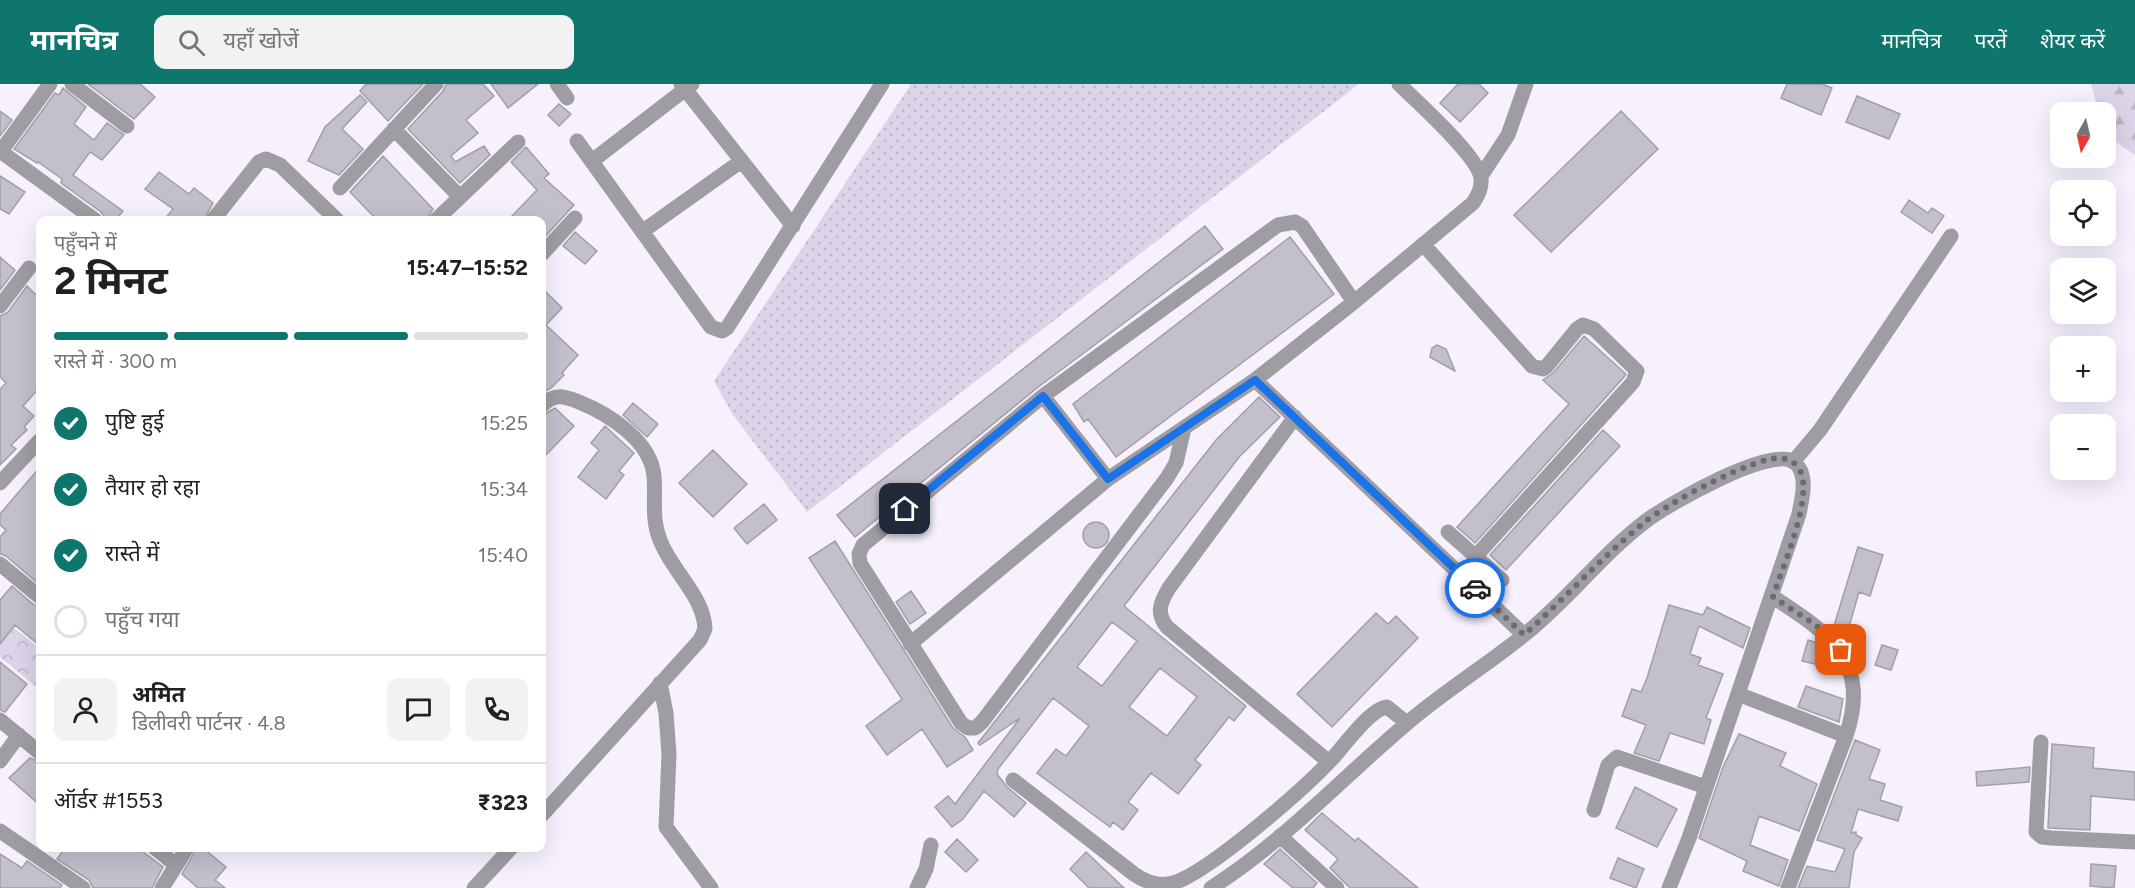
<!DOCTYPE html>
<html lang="hi">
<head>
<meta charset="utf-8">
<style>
  body { margin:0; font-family:Figtree,"Noto Sans Devanagari",sans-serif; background:#f2f2f2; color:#202124; height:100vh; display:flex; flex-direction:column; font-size:22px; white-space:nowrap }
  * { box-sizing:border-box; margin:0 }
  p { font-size:20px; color:#757577 }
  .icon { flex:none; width:33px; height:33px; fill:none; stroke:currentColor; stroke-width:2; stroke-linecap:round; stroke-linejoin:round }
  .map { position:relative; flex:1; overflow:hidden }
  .drawer { position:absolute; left:36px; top:132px; width:510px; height:636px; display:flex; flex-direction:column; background:#fff; border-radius:12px; box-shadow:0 6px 24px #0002 }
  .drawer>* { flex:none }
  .needle { width:39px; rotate:188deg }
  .tools { position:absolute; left:2050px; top:18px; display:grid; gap:12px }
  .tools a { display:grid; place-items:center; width:66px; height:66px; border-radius:12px; background:#fff; box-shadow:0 6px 24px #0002; font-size:30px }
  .pin { position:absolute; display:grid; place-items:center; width:51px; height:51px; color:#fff; margin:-26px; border-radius:12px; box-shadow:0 3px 9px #0006 }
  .courier { position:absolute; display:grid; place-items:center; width:60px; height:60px; margin:-30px; border:4px solid #1a73e8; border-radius:50%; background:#fff; color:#222; box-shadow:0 2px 8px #0007 }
  .headline em { font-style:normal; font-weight:700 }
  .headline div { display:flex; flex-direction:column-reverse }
  .headline { display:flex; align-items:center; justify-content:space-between; height:102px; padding:0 18px }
  h1 { font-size:39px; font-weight:700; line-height:45px }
  .bar { display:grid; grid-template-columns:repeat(4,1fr); gap:9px 6px; align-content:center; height:72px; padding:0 18px }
  .bar i { height:8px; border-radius:4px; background:#e0e0e0 }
  .bar .selected { background:#0f766e }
  .bar p { grid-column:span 4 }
  .line { display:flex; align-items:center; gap:15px; padding:0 18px; border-top:2px solid #e0e0e0 }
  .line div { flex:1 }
  .round { display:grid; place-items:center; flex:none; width:63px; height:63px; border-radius:12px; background:#f2f2f2 }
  ol { padding:0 18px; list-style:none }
  li { display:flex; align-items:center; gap:18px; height:66px }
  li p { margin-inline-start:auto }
  li .icon { padding:6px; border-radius:50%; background:#0f766e; color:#fff; stroke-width:4 }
  li:last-child { color:#757577 }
  li i { width:33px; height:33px; border:3px solid #e0e0e0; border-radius:50% }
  header { display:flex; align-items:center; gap:36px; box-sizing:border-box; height:84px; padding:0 30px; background:#0f766e; color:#fff }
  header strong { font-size:28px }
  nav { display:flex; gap:33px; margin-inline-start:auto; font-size:21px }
  .search { width:420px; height:54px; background:#f2f2f2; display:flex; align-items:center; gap:15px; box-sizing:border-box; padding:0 21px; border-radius:12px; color:#757577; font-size:22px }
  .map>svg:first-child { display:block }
</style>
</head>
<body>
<header>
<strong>मानचित्र</strong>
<div class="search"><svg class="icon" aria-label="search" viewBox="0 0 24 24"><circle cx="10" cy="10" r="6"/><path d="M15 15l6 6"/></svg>यहाँ खोजें</div>
<nav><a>मानचित्र</a><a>परतें</a><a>शेयर करें</a></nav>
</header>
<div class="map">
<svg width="2135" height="804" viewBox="0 0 2135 804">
  <defs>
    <pattern id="grass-dots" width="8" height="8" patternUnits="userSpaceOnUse" patternTransform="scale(1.5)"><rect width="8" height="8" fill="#dcd4e8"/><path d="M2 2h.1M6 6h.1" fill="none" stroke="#bcb6c7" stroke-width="1.8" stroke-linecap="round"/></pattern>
    <pattern id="forest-firs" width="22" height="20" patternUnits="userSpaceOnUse" patternTransform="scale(1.5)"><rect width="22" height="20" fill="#dcd4e8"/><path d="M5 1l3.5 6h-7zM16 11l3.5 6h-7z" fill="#bcb6c7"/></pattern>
    <pattern id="park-crowns" width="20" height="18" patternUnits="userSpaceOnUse" patternTransform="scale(1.5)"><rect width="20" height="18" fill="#dcd4e8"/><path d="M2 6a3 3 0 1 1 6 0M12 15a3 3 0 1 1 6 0" fill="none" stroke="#bcb6c7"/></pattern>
  </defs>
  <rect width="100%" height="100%" fill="#f6f1fd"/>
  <path fill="url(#grass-dots)" d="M911,0H1359L807,428L733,331L714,297Z"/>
  <path fill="url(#forest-firs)" d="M2091,0H2135V71L2107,52L2106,28H2099Z"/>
  <path fill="url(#park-crowns)" d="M13,543L40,565V606L0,573V560Z"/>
  <path fill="#c3bfcb" stroke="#a39eaa" stroke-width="1.5" fill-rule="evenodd" d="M88,0H140L155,13L134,35Z
    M366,0H423L388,37L360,7Z
    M446,0H483L494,12L466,36L478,49L451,72L455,78L484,62L490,71L460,99L408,45L443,7Z
    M491,0H538L508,24Z
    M1458,0H1479L1488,9L1460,38L1440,19Z
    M1787,0H1822L1832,4L1821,31L1781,14Z
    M63,4L86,23L74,40L94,56L107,39L124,51L102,76L90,68L73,91L123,127L115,136H107L101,128L61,99L62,95L38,78L37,79L14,65L55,9L59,11Z
    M360,11L367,18L342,45L363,65L339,91L308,77L325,43Z
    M1857,12L1900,30L1889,55L1846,38Z
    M559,20L571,30L559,42L548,31Z
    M0,27L12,36L0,52Z
    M1621,27L1658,65L1551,168L1514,131Z
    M526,63L549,90L544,94L574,121L542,156V136H508L537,106L511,78Z
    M383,72L433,125L426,136H377L350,108Z
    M159,88L189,110L194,104L213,119L204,136H164L173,125L145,105Z
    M0,92L25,108L9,130L0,125Z
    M1909,116L1928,129L1932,124L1944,132L1932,149L1901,128Z
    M1205,142L1223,165L1037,304L855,453L837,431Z
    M575,148L597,167L585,180L563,162Z
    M1290,153L1334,210L1116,373L1088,335L1084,338L1073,320Z
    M0,173L15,186L0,206Z
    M27,202L40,215V303L23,322L34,332L24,343L27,346L11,361L16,365L0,381V305L6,299L0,293V232L8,228Z
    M542,204L562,224L546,241L578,271L562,289L564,291L551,304L542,309Z
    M1584,252L1626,290L1624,293L1475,459L1457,443L1569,320L1543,296L1554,288Z
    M1437,261L1446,265L1455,287L1430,273L1432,264Z
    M1259,313L1280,333L1240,372L1124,522L1246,622L1234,637L1229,633L1195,676L1201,681L1178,710L1151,689L1128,718L1138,726L1123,746L1113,738L1110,743L1037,689L1056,665L1066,672L1089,642L1053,614L998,685L997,690L1007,703L1026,719L1014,733L984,707L963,735L952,743L935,723L948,712L955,720L1020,634L980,661L978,659L1216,356ZM1112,538L1137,557L1102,602L1077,583ZM1160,584L1197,613L1167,652L1129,623Z
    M633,319L658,340L647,353L623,331Z
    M555,324L574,342L542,375V332Z
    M605,342L634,369L619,387L624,391L606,415L578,393L599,366L591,359Z
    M1603,346L1620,362L1506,486L1490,471Z
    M713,366L747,400L713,433L679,399Z
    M40,383V501L6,472L0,470V453L6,446L0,441V430Z
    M764,420L777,436L747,460L734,444Z
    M1083 451a13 13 0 1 1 26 0a13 13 0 1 1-26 0Z
    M835,457L953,644L965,653L973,666L947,683L922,645L887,671L866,642L902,615L809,474Z
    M1858,463L1883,471L1870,512L1859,508L1847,550L1833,545Z
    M12,502L34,521L40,522V562L15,541L0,560V516Z
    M911,507L926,529L910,540L896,518Z
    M1669,521L1703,531L1707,523L1750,544L1743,564L1699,542L1690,570L1701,574L1698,581L1723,590L1706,634L1711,636L1704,660L1670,649L1659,677L1634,669L1646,641L1622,632L1632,605L1641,608L1647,594Z
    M1376,529L1388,540L1396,532L1418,554L1332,643L1297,610Z
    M1808,556L1820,560L1815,580L1802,577Z
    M1882,561L1898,566L1891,586L1875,581Z
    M0,578L27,600L5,628L0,626Z
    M1806,602L1843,615L1839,638L1798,623Z
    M1739,650L1786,669L1780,682L1817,700L1799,747L1759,732L1750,761L1788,776L1779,802L1743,787L1747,777L1699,754L1723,683Z
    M1855,656L1880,666L1869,695L1885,700L1880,716L1902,723L1898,737L1858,725L1851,749L1856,748V751L1862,754L1854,768L1849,804H1798L1807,782L1835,788L1845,765L1817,756Z
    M2052,660L2094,664L2093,684L2135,688V716L2091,712L2090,746L2048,744Z
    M30,674L40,678V721L9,694Z
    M2030,683L2029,698L1977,702L1976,688Z
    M1635,703L1677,725L1657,763L1616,744Z
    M1322,729L1355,757L1358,754L1418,804H1350L1330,784L1338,775L1305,746Z
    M957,755L978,776L966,788L945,768Z
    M65,764H138L163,783L152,804H93L89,796L57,775Z
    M197,764H203L226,783L215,796L225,804H198L182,790Z
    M1280,765L1317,799L1313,804H1293L1264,780Z
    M1086,768L1124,804H1089L1070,785Z
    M0,770L22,784L27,777L62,801L60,804H0Z
    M1618,774L1644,785L1636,804L1610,794Z
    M2091,780L2116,782L2114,804L2090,802Z"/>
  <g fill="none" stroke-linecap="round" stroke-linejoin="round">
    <path stroke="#9f9da2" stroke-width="15" d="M72,0L127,42
      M557,0L567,14
      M681,0L793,142
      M394,45L459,112
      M577,57L711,243L722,247L727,244L882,0
      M0,67L95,136
      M1,67L50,0
      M592,77L692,0
      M1481,92L1508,51L1526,0
      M340,104L436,0
      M213,136L259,78L266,75L280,81L337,136
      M436,136L518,58
      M643,147L740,78
      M1423,160L1532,282L1543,285L1547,282L1577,245L1583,241L1594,245L1637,287L1633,298L1475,473
      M542,170L575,134
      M0,222L29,184
      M1255,296L1524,551
      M1043,312L1108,395
      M542,322C553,309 564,312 579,318C609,330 651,357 654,392C656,414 651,434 660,456C671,486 704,512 705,545L700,556L542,731
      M1295,333L1169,504C1160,519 1156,529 1167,543L1329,678
      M1184,344L1176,379L1167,394L982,638L975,644H968L961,639L860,479L859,470L863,461L1043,312L1278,141L1295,138L1302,142L1354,218
      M1793,378L1820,346L1951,152
      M0,399L40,356
      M1448,448L1502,496
      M0,480L40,513
      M1773,513C1830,550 1871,577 1846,652L1788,804
      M910,560L1108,395L1255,296L1354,218L1473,119C1478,111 1482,104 1481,94C1478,72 1417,18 1399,0
      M660,599L666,629L669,670L666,743L711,804
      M1738,610L1846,652
      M0,636L40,669
      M2041,658L2036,748L2042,753L2051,754L2135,758
      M0,677L19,651
      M1013,696L1134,790C1146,798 1158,803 1173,799C1208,789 1304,705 1332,675C1344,662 1370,625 1387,623L1407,639
      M1594,726L1608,681L1617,673L1706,703
      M0,747L83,804
      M1280,752L1337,804
      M155,764L176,781
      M162,804L187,764
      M474,804L511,764
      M917,804L926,785L931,761
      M1211,804C1285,757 1345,691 1412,635C1448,605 1488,580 1524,551C1568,516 1602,470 1646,437C1667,421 1771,361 1794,378C1809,390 1802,414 1799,430L1689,754L1669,804"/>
  </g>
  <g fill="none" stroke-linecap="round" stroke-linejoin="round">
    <path stroke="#6d6a71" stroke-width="6" stroke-dasharray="0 10.8" d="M1475,504L1524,551C1565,514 1602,473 1645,438C1666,420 1754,373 1780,374C1790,375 1798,380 1801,389C1812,417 1782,484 1773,513L1816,541L1841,566"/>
    <path stroke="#1a73e8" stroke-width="8" d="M905,425L1043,312L1108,395L1255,296L1475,504"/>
  </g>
</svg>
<div class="tools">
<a><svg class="needle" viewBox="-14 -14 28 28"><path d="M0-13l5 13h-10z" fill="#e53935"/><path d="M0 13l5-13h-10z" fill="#757577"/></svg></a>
<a><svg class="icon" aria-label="locate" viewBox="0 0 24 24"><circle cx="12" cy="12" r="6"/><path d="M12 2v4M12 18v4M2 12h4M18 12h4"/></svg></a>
<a><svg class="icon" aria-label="layers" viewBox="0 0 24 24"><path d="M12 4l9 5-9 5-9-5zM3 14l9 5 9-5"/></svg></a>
<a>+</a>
<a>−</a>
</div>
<div class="pin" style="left:1841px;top:566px;background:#ea580c"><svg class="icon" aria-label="bag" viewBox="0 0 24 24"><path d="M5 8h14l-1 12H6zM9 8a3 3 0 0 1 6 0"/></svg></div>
<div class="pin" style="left:905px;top:425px;background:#1f2937"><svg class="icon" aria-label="home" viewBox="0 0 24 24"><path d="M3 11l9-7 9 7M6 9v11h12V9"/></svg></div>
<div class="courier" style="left:1475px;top:504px"><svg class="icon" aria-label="car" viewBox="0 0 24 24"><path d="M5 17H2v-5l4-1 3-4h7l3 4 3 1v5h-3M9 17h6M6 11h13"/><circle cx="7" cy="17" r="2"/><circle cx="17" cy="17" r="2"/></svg></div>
<section class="drawer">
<div class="headline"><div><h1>2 मिनट</h1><p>पहुँचने में</p></div><em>15:47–15:52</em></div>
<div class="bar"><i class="selected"></i><i class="selected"></i><i class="selected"></i><i></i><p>रास्ते में · 300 m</p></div>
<ol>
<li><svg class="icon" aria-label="check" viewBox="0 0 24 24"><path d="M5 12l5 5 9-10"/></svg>पुष्टि हुई<p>15:25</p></li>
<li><svg class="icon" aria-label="check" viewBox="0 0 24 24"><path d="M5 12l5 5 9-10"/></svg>तैयार हो रहा<p>15:34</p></li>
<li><svg class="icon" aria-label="check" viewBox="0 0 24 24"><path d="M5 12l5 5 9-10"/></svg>रास्ते में<p>15:40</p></li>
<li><i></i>पहुँच गया</li>
</ol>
<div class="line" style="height:108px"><a class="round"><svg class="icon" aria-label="person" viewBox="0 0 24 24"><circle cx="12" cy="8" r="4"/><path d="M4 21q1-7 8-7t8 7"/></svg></a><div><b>अमित</b><p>डिलीवरी पार्टनर · 4.8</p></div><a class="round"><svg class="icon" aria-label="chat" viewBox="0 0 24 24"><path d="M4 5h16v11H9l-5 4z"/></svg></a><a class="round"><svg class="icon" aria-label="phone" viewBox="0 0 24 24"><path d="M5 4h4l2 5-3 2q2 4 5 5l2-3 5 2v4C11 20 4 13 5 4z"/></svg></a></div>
<div class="line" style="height:78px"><div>ऑर्डर #1553</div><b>₹323</b></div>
</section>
</div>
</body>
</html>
